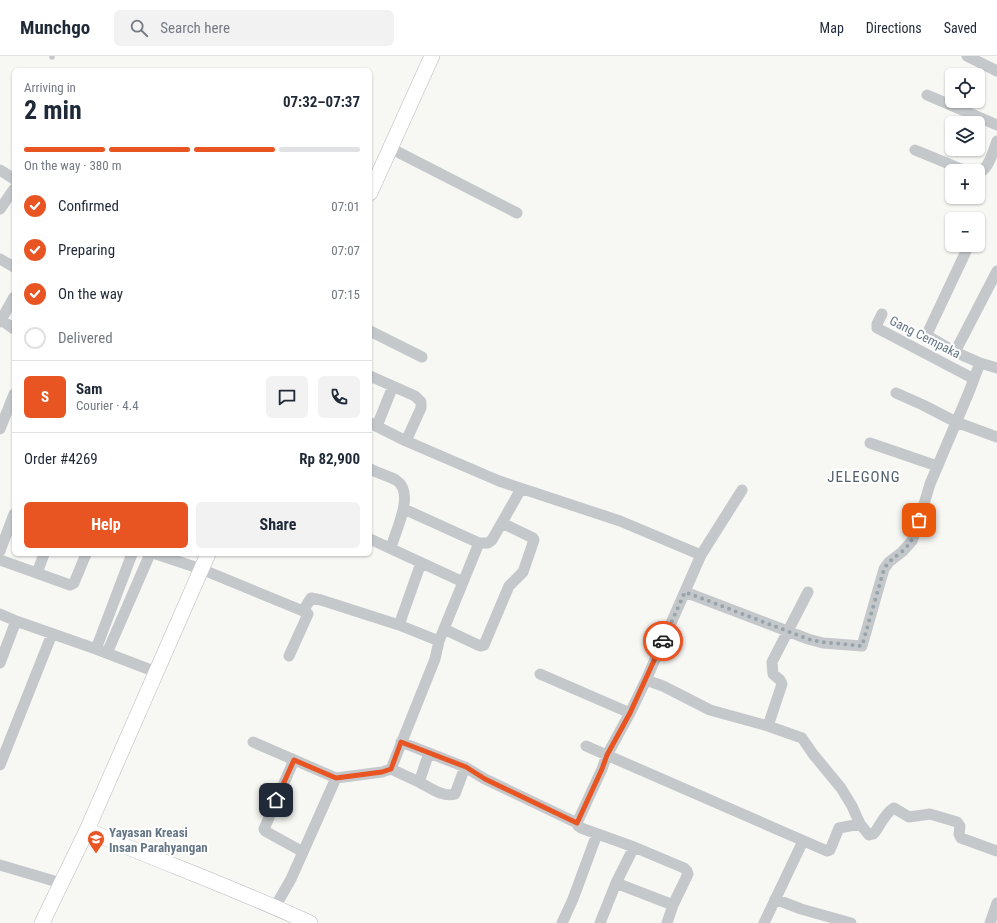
<!DOCTYPE html>
<html lang="en">
<head>
<meta charset="utf-8">
<style>
  body { margin:0; font-family:"Roboto Condensed",sans-serif; background:#f2f2f3; color:#1f2937; height:100vh; display:flex; flex-direction:column; font-size:15px; white-space:nowrap }
  * { box-sizing:border-box; margin:0 }
  p { font-size:13px; color:#747a83 }
  .icon { flex:none; width:22px; height:22px; fill:none; stroke:currentColor; stroke-width:2; stroke-linecap:round; stroke-linejoin:round }
  .map { position:relative; flex:1; overflow:hidden }
  .sheet { position:absolute; left:12px; top:12px; width:360px; height:488px; display:flex; flex-direction:column; background:#fff; border-radius:6px; box-shadow:0 1px 3px #0004 }
  .sheet>* { flex:none }
  .buttons { position:absolute; left:945px; top:12px; display:grid; gap:8px }
  .buttons a { display:grid; place-items:center; width:40px; height:40px; border-radius:6px; background:#fff; box-shadow:0 1px 3px #0004; font-size:20px }
  .pin { position:absolute; display:grid; place-items:center; width:34px; height:34px; color:#fff; margin:-17px; border-radius:8px; box-shadow:0 2px 6px #0006 }
  .courier { position:absolute; display:grid; place-items:center; width:40px; height:40px; margin:-20px; border:3px solid #e85523; border-radius:50%; background:#fff; color:#222; box-shadow:0 1px 5px #0007 }
  .overview em { font-style:normal; font-weight:700 }
  .overview div { display:flex; flex-direction:column-reverse }
  .overview { display:flex; align-items:center; justify-content:space-between; height:68px; padding:0 12px }
  h1 { font-size:26px; font-weight:700; line-height:30px }
  .bar { display:grid; grid-template-columns:repeat(4,1fr); gap:6px 4px; align-content:center; height:48px; padding:0 12px }
  .bar i { height:5px; border-radius:3px; background:#e0e1e3 }
  .bar .current { background:#e85523 }
  .bar p { grid-column:span 4 }
  .line { display:flex; align-items:center; gap:10px; padding:0 12px; border-top:1px solid #e0e1e3 }
  .line div { flex:1 }
  .round { display:grid; place-items:center; flex:none; width:42px; height:42px; border-radius:6px; background:#f2f2f3 }
  ol { padding:0 12px; list-style:none }
  li { display:flex; align-items:center; gap:12px; height:44px }
  li p { margin-inline-start:auto }
  li .icon { padding:4px; border-radius:50%; background:#e85523; color:#fff; stroke-width:4 }
  li:last-child { color:#747a83 }
  li i { width:22px; height:22px; border:2px solid #e0e1e3; border-radius:50% }
  .primary-button { display:flex; gap:8px; margin-top:auto; padding:8px 12px }
  .primary-button a { flex:1; height:46px; border-radius:6px; background:#e85523; color:#fff; font-size:16px; font-weight:700; line-height:46px; text-align:center }
  .primary-button a+a { background:#f2f2f3; color:#1f2937 }
  header { display:flex; align-items:center; gap:24px; box-sizing:border-box; height:56px; padding:0 20px; background:#fff; border-bottom:1px solid #e0e1e3 }
  header strong { font-size:19px }
  nav { display:flex; gap:22px; margin-inline-start:auto; font-size:14px }
  .search { width:280px; height:36px; background:#f2f2f3; display:flex; align-items:center; gap:10px; box-sizing:border-box; padding:0 14px; border-radius:6px; color:#747a83; font-size:15px }
  .map>svg:first-child { display:block }
</style>
</head>
<body>
<header>
<strong>Munchgo</strong>
<div class="search"><svg class="icon" aria-label="search" viewBox="0 0 24 24"><circle cx="10" cy="10" r="6"/><path d="M15 15l6 6"/></svg>Search here</div>
<nav><a>Map</a><a>Directions</a><a>Saved</a></nav>
</header>
<div class="map">
<svg width="997" height="867" viewBox="0 0 997 867">
  <rect width="100%" height="100%" fill="#f7f7f4"/>
  <g fill="none" stroke-linecap="round" stroke-linejoin="round">
    <defs>
      <path id="secondary" d="M370,137L432,0
        M87,774C161,806 237,833 310,867
        M42,867L87,774L208,498"/>
    </defs>
    <use href="#secondary" stroke="#b6bcc0" stroke-width="16"/>
    <path stroke="#c4c8cb" stroke-width="5.5" d="M52,1V0"/>
    <path stroke="#c4c8cb" stroke-width="11" d="M967,0L997,15
      M927,39L997,69
      M390,92L517,157
      M915,94L966,115
      M0,114L14,123
      M978,117C989,114 993,95 997,85
      M0,153L14,133
      M969,189L927,278L928,280L955,296L980,307
      M0,203L14,211
      M882,258L877,268V272L974,323
      M0,263L14,273
      M0,266L14,241
      M370,275L422,301
      M955,296L997,215
      M370,320L415,340L421,346V352L406,385
      M896,337L923,349L956,366L997,381
      M370,367L406,385L499,425L620,465L701,499
      M377,370L393,330
      M0,373L14,338
      M870,387L937,410
      M370,413C378,417 388,420 396,424C416,437 395,475 391,492
      M404,453L479,487H488L492,484L521,433
      M370,483L463,526
      M0,495L14,458
      M156,498L201,513L303,555
      M0,504L70,529L74,527L86,498
      M37,517L44,498
      M685,536L808,583L823,587L862,590L884,513L889,506L902,496L912,485L916,475L930,428L969,336L980,307L997,312
      M0,558L16,565L96,593L156,616
      M399,569L421,507
      M444,573L478,589L481,590L484,589L509,530L523,516L534,484L533,482L502,467
      M96,593L132,498
      M107,597L150,498
      M289,600L308,558L303,555L311,542L321,544L399,569L439,585
      M0,607L16,565
      M540,618L630,657
      M646,624L663,630L710,654L768,670L802,682L813,698L841,732L852,750L860,768L869,779L873,778L875,776C880,769 886,756 894,752L909,761L930,758L957,766L960,770L959,778L961,782L997,795
      M768,670L782,628L780,624L773,618L772,606L808,536
      M253,686L336,722
      M401,686L465,711L485,723L577,767L578,770L581,772L634,791L684,812L687,815L688,818L673,849L667,867
      M586,690L827,795L830,794L839,772L860,768
      M294,704L264,773L265,775L303,796
      M0,709L52,578
      M391,713L419,726L429,697
      M419,726C429,731 443,742 455,738L465,711
      M577,767L602,713L607,699L630,657L646,624L701,499L742,434
      M0,809L61,827
      M616,827L673,849
      M775,843L801,853L851,867
      M275,851L291,823L336,722L382,716L391,713L435,603L439,585L479,487
      M562,867L573,843L597,778
      M600,867L616,827L634,791
      M764,867L803,785
      M990,867L997,847"/>
    <use href="#secondary" stroke="#fff" stroke-width="15"/>
  </g>
  <g fill="none" stroke-linecap="round" stroke-linejoin="round">
    <path stroke="#98a4ac" stroke-width="4" stroke-dasharray="0 7.2" d="M663,585L685,536L808,583L822,586L862,590L884,513C888,506 894,502 900,497C911,489 916,477 919,464"/>
    <path stroke="#e85523" stroke-width="5" d="M276,744L294,704L336,722L382,716L391,713L401,686L466,711L485,723L577,767L602,713L607,699L630,657L663,585"/>
  </g>
  <defs>
    <symbol id="school-pin" viewBox="-11 -11 22 30"><path d="M0 17L-7.5 6A9.5 9.5 0 1 1 7.5 6Z" fill="#e85523" stroke="#fff"/><path d="M0-5L7-2L0 1L-7-2ZM-4 1L0 2.5L4 1V4Q0 6-4 4Z" fill="#fff"/></symbol>
  </defs>
  <g fill-rule="evenodd">
    <use href="#school-pin" x="86" y="773" width="20" height="27"/>
  </g>
  <g text-anchor="middle" dominant-baseline="central" stroke-width="4" stroke-linejoin="round" paint-order="stroke">
    <g font-size="13" fill="#657786" stroke="#fff">
      <text transform="translate(925 281) rotate(27)">Gang Cempaka</text>
    </g>
    <g font-size="13" font-weight="bold" fill="#657786" stroke="#fff" text-anchor="start">
      <text x="109" y="776">Yayasan Kreasi<tspan x="109" dy="15">Insan Parahyangan</tspan></text>
    </g>
    <g font-size="15" letter-spacing="1" fill="#53606b" stroke="#fff">
      <text x="864" y="421">JELEGONG</text>
    </g>
  </g>
</svg>
<div class="buttons">
<a><svg class="icon" aria-label="locate" viewBox="0 0 24 24"><circle cx="12" cy="12" r="6"/><path d="M12 2v4M12 18v4M2 12h4M18 12h4"/></svg></a>
<a><svg class="icon" aria-label="layers" viewBox="0 0 24 24"><path d="M12 4l9 5-9 5-9-5zM3 14l9 5 9-5"/></svg></a>
<a>+</a>
<a>−</a>
</div>
<div class="pin" style="left:919px;top:464px;background:#ea580c"><svg class="icon" aria-label="bag" viewBox="0 0 24 24"><path d="M5 8h14l-1 12H6zM9 8a3 3 0 0 1 6 0"/></svg></div>
<div class="pin" style="left:276px;top:744px;background:#1f2937"><svg class="icon" aria-label="home" viewBox="0 0 24 24"><path d="M3 11l9-7 9 7M6 9v11h12V9"/></svg></div>
<div class="courier" style="left:663px;top:585px"><svg class="icon" aria-label="car" viewBox="0 0 24 24"><path d="M5 17H2v-5l4-1 3-4h7l3 4 3 1v5h-3M9 17h6M6 11h13"/><circle cx="7" cy="17" r="2"/><circle cx="17" cy="17" r="2"/></svg></div>
<section class="sheet">
<div class="overview"><div><h1>2 min</h1><p>Arriving in</p></div><em>07:32–07:37</em></div>
<div class="bar"><i class="current"></i><i class="current"></i><i class="current"></i><i></i><p>On the way · 380 m</p></div>
<ol>
<li><svg class="icon" aria-label="check" viewBox="0 0 24 24"><path d="M5 12l5 5 9-10"/></svg>Confirmed<p>07:01</p></li>
<li><svg class="icon" aria-label="check" viewBox="0 0 24 24"><path d="M5 12l5 5 9-10"/></svg>Preparing<p>07:07</p></li>
<li><svg class="icon" aria-label="check" viewBox="0 0 24 24"><path d="M5 12l5 5 9-10"/></svg>On the way<p>07:15</p></li>
<li><i></i>Delivered</li>
</ol>
<div class="line" style="height:72px"><b class="round" style="background:#e85523;color:#fff">S</b><div><b>Sam</b><p>Courier · 4.4</p></div><a class="round"><svg class="icon" aria-label="chat" viewBox="0 0 24 24"><path d="M4 5h16v11H9l-5 4z"/></svg></a><a class="round"><svg class="icon" aria-label="phone" viewBox="0 0 24 24"><path d="M5 4h4l2 5-3 2q2 4 5 5l2-3 5 2v4C11 20 4 13 5 4z"/></svg></a></div>
<div class="line" style="height:52px"><div>Order #4269</div><b>Rp 82,900</b></div>
<div class="primary-button"><a>Help</a><a>Share</a></div>
</section>
</div>
</body>
</html>
